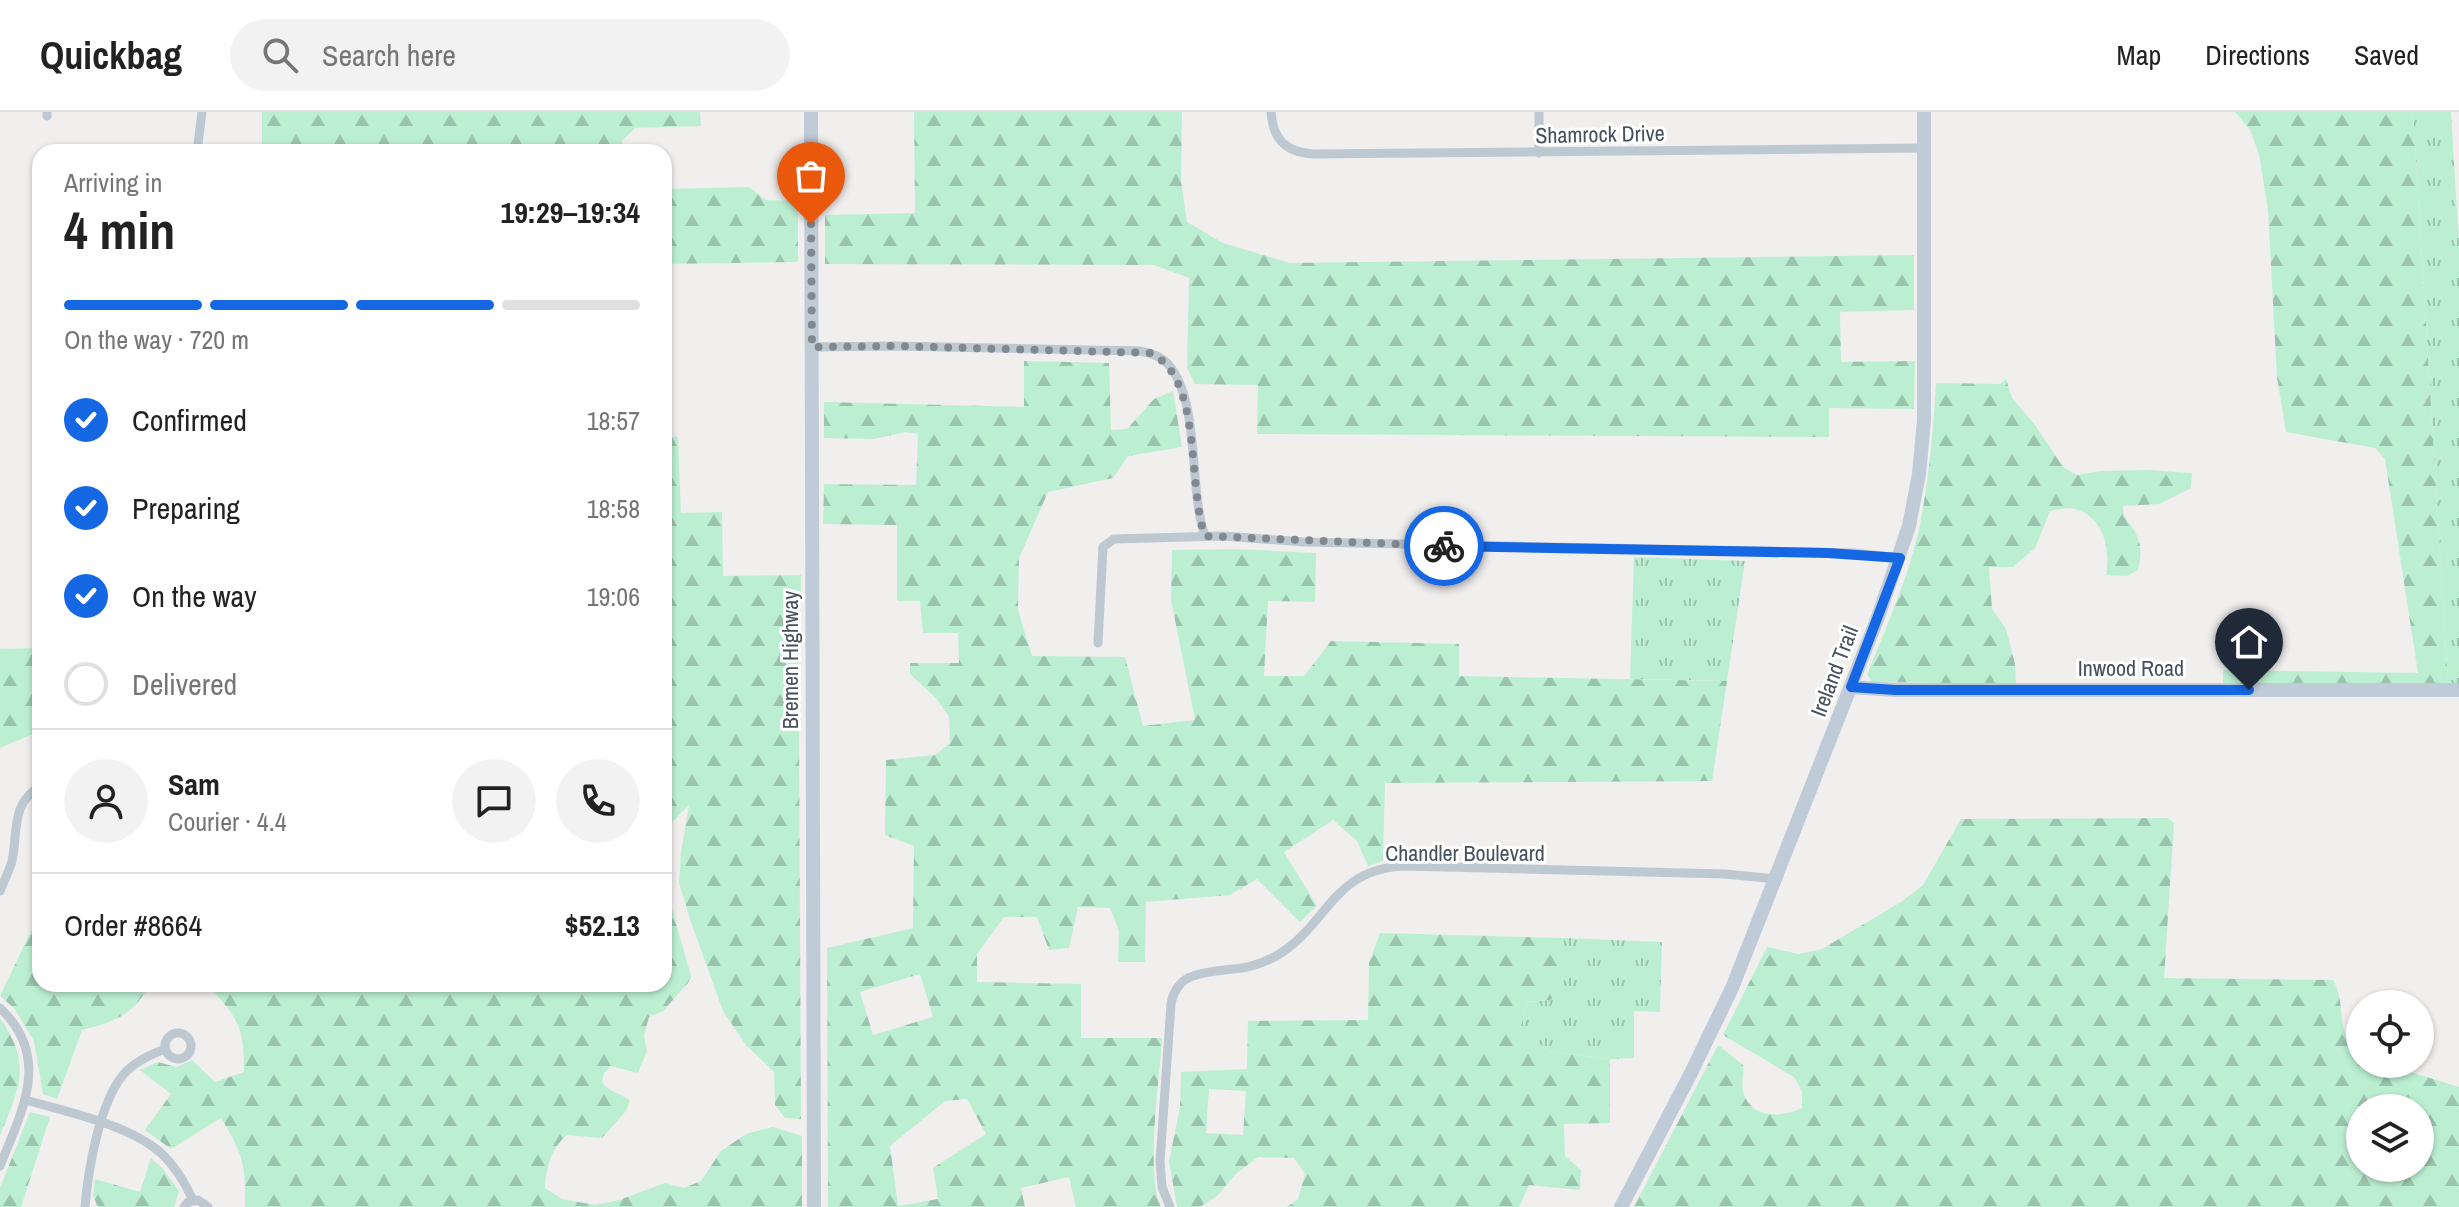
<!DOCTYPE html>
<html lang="en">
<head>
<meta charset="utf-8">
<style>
  body { margin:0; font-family:"Archivo Narrow",sans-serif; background:#f2f2f2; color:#222; height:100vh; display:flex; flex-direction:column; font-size:30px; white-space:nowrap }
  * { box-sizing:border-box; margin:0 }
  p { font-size:26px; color:#767676 }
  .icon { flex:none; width:44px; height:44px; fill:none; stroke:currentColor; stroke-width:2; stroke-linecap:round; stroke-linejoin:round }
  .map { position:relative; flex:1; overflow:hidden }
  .sheet { position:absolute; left:32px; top:32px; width:640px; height:848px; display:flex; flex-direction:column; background:#fff; border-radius:24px; box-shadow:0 2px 6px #0004 }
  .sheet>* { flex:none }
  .tools { position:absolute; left:2346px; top:878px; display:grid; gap:16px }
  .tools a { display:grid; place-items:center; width:88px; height:88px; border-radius:50%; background:#fff; box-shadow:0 2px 6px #0004; font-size:40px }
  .pin { position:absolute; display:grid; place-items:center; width:68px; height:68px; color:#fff; margin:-82px -34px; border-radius:50% 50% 50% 0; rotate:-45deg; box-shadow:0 0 8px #0007 }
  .pin .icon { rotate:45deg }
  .courier { position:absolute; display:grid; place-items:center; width:80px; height:80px; margin:-40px; border:6px solid #1667e3; border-radius:50%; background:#fff; color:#222; box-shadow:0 2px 10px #0007 }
  .headline em { font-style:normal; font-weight:700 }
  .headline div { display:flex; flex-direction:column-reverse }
  .headline { display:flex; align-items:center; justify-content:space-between; height:136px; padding:0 32px }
  h1 { font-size:52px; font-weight:700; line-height:60px }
  .bar { display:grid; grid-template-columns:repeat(4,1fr); gap:12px 8px; align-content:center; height:96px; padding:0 32px }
  .bar i { height:10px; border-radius:6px; background:#e0e0e0 }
  .bar .active { background:#1667e3 }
  .bar p { grid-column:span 4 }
  .line { display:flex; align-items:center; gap:20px; padding:0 32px; border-top:2px solid #e0e0e0 }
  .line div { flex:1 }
  .round { display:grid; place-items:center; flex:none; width:84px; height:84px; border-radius:42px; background:#f2f2f2 }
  ol { padding:0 32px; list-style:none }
  li { display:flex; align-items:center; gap:24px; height:88px }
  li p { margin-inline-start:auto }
  li .icon { padding:8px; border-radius:50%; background:#1667e3; color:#fff; stroke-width:4 }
  li:last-child { color:#767676 }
  li i { width:44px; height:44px; border:4px solid #e0e0e0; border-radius:50% }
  header { display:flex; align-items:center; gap:48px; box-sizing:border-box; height:112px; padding:0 40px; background:#fff; border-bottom:2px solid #e0e0e0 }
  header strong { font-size:38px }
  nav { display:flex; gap:44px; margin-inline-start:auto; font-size:28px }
  .search { width:560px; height:72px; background:#f2f2f2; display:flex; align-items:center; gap:20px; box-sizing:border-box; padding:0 28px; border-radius:44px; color:#767676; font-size:30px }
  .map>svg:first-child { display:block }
</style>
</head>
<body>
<header>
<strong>Quickbag</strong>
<div class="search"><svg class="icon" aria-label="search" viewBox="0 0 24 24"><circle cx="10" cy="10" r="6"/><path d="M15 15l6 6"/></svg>Search here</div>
<nav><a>Map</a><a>Directions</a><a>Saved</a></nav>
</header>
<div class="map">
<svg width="2459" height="1095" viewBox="0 0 2459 1095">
  <defs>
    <pattern id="grass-tufts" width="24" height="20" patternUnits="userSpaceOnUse" patternTransform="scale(2)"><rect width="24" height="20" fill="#bcefd2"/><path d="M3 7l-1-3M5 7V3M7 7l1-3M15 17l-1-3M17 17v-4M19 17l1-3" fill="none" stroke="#9bc4ae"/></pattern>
    <pattern id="forest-firs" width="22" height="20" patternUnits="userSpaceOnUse" patternTransform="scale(2)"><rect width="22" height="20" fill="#bcefd2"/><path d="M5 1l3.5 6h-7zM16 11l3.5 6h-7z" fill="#9bc4ae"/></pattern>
  </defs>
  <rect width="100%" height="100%" fill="#f1eeee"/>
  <path fill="url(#grass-tufts)" d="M2413,0H2451L2459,134V571H2448Z
    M1634,445L1745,449L1727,569L1630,567Z
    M1564,826L1662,830L1660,900L1634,899V946L1610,947L1548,939L1520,917L1528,890L1550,888L1564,875Z"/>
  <path fill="url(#forest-firs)" fill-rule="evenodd" d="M262,0H700L701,14L635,16L622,29V40H262Z
    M914,0H1182L1181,69L1187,110L1223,131L1290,151L1914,143V198L1840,200L1841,250L1915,249L1914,297L1829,296V325L1257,322L1258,273L1195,272L1187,256L1189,166L1154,153L825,152V103L915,101Z
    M2235,0H2413L2448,571L2223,572V558L2418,561L2385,347L2375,336L2286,320L2277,265L2268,98L2259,42L2250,18Z
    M749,75L766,88L798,89V150L664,152V77Z
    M1024,249L1109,251L1111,318L1127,317L1154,287L1173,279L1182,335L1128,344L1113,366L1048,380L1019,446L1018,498L1032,544L1125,545L1143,614L1195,608L1171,488L1172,438L1236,437L1316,441L1315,490L1268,489L1264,564H1304L1331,529L1459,532V564L1727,569L1712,669L1385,671L1383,749L1368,754L1357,729L1333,708L1284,740L1317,794L1300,810L1257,767L1230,783L1146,790L1145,850H1118L1119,819L1110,796L1078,795L1069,836L1049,838L1037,805H1004L977,842V870L1081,872V926H1162C1160,966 1145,1062 1161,1095H1076L1069,1065L1021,1076L1025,1095H828L827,836L913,816L914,734L885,723L886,648L935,643L950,631L949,605L936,586L910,562V551H959L958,521H923L920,489H897V413L823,412L824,372L916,373L918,322L906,320L874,327L824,326V290L1024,295ZM920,862L933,905L873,923L860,880ZM967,987L986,1022L933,1056L938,1087L898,1094L890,1034L945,989Z
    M2006,267L2012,286L2035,313L2063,355L2077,363L2100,359L2147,358L2192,361L2191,376L2159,392L2123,394C2123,409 2132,411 2137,424C2142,435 2141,446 2138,458L2127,464L2106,463C2111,436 2103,401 2070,396C2064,396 2056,398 2050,399L2035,436L2013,455H1989L1992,497L2006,517L2015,552L2016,572L1872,570L1867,563C1886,515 1908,467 1919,417C1929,369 1933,320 1936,271L2000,272Z
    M664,325H678L681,401L722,400L723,464L801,463L799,567L789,583L784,602L799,618L801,1007L785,1006L775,993L774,960L746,933L723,899L691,810L679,771L681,741L689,693L671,711L664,713Z
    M40,536V619L0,636V537Z
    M2168,706L2174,711L2164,866L2333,868C2348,894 2333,920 2360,942V952H2385L2459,975V1095H1634L1718,933L1743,953C1744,961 1741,972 1743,979C1750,1007 1782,1006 1802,996V979L1794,965L1723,923L1767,835L1799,842L1822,837L1901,790L1923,773L1961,707ZM2360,996H2420V1056H2360Z
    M664,783H668L691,864L688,871L663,899L649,905L644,923L647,939L638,961L611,954L604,961L602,970L607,976L630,988L626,999L602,1026L567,1023C551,1036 546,1056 545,1076L562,1087L595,1093L619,1088L665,1071L684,1076L701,1069L721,1039L746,1022L773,1015L802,1024V1095H245C246,1053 243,1042 221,1006L171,1037L145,1018L171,982L140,958L158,950L176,955L192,948L215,970L244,960C244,915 239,908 209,874L147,877C132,904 111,911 82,918L57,987L43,982L34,929L14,896L0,884L31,819L40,817V872H561L563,875L578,878L599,872H664Z
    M1380,821L1564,826V875L1550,888L1528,890L1520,916L1548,939L1610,947V1011L1564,1012L1565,1044L1581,1058L1580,1078L1529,1073L1519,1095H1287L1298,1087L1305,1062L1294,1046L1258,1045L1237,1061L1217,1084L1200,1095H1177L1169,1049L1180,995L1181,960L1247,957L1248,909L1368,908L1369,851ZM1209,977L1246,979L1243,1023L1206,1021Z
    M0,906C33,954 19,975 0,1024Z
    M30,1000L50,1005L21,1095H0V1076Z
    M151,1046L163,1057L179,1079L174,1095H98L93,1084L95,1067L140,1080Z"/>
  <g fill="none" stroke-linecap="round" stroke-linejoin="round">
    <path stroke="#bec8d1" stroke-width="9" d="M47,0V4
      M1271,0C1273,27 1285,40 1313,42L1924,36
      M197,40L202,0
      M1539,41V0
      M812,235L895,234L1140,239C1151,241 1161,244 1168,252C1201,290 1188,376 1205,424
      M1098,531L1103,435L1114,427L1222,424L1305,430L1854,441L1900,446
      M0,779C4,769 9,759 12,749C18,721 11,690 40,675
      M0,896C52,945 22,999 0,1054
      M165 934a13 13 0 1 1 26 0a13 13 0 1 1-26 0Z
      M26,988C67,1000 128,1012 161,1041C175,1054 185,1071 193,1088
      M85,1095C88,1059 99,992 123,963C133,951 149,943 165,937
      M184,1095L188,1090L198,1088L208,1095
      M1170,1095L1162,1075L1160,1049L1171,892C1173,880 1180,868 1193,864C1222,854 1244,862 1276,844C1328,814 1331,758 1403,754L1725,762L1776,767"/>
    <path stroke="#c0cbd8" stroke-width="14" d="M811,0L814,1095
      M1851,575L1895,578H2459
      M1621,1095L1691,961L1732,876L1878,505L1909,414L1919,362L1924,308V0"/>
  </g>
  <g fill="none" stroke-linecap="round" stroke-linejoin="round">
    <path stroke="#82888f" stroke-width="8" stroke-dasharray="0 14.4" d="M811,112L812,235L895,234L1150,241C1203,264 1187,375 1205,424L1444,434"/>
    <path stroke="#1667e3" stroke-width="10" d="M1444,434L1828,441L1900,446L1851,575L1895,578H2249"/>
  </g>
  <g text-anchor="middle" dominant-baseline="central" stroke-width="6" stroke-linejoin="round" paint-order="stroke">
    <g font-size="22" fill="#46515c" stroke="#fff">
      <text transform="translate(1600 22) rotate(-1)">Shamrock Drive</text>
      <text transform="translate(790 548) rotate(-90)">Bremen Highway</text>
      <text x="2131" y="556">Inwood Road</text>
      <text transform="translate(1834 559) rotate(-69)">Ireland Trail</text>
      <text x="1465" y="741">Chandler Boulevard</text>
    </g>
  </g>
</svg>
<div class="tools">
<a><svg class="icon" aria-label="locate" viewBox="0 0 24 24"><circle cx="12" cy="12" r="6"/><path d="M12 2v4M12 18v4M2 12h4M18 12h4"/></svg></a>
<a><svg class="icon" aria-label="layers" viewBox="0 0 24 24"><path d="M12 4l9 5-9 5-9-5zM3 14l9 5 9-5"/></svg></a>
</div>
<div class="pin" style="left:811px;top:112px;background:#ea580c"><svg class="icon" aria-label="bag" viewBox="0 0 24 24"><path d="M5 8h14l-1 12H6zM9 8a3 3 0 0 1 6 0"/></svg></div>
<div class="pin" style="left:2249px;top:578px;background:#1f2937"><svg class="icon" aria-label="home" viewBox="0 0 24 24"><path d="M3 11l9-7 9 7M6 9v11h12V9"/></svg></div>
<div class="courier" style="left:1444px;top:434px"><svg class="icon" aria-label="bike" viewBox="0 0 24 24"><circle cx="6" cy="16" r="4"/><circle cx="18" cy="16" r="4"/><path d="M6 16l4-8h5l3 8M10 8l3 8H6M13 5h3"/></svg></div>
<section class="sheet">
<div class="headline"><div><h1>4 min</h1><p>Arriving in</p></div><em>19:29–19:34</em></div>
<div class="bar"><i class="active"></i><i class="active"></i><i class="active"></i><i></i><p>On the way · 720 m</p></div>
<ol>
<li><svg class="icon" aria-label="check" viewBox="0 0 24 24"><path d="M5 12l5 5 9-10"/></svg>Confirmed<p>18:57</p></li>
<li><svg class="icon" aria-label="check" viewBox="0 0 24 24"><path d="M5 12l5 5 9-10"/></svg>Preparing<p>18:58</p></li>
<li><svg class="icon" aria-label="check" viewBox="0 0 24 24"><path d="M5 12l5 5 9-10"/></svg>On the way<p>19:06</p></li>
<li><i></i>Delivered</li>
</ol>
<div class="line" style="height:144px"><a class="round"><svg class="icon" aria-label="person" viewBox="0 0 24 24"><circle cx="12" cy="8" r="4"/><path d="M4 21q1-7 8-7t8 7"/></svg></a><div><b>Sam</b><p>Courier · 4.4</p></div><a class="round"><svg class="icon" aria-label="chat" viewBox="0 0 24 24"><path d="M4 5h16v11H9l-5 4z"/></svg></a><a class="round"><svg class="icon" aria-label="phone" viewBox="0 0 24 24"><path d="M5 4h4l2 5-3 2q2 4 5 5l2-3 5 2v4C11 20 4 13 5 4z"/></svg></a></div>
<div class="line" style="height:104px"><div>Order #8664</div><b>$52.13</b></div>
</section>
</div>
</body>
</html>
